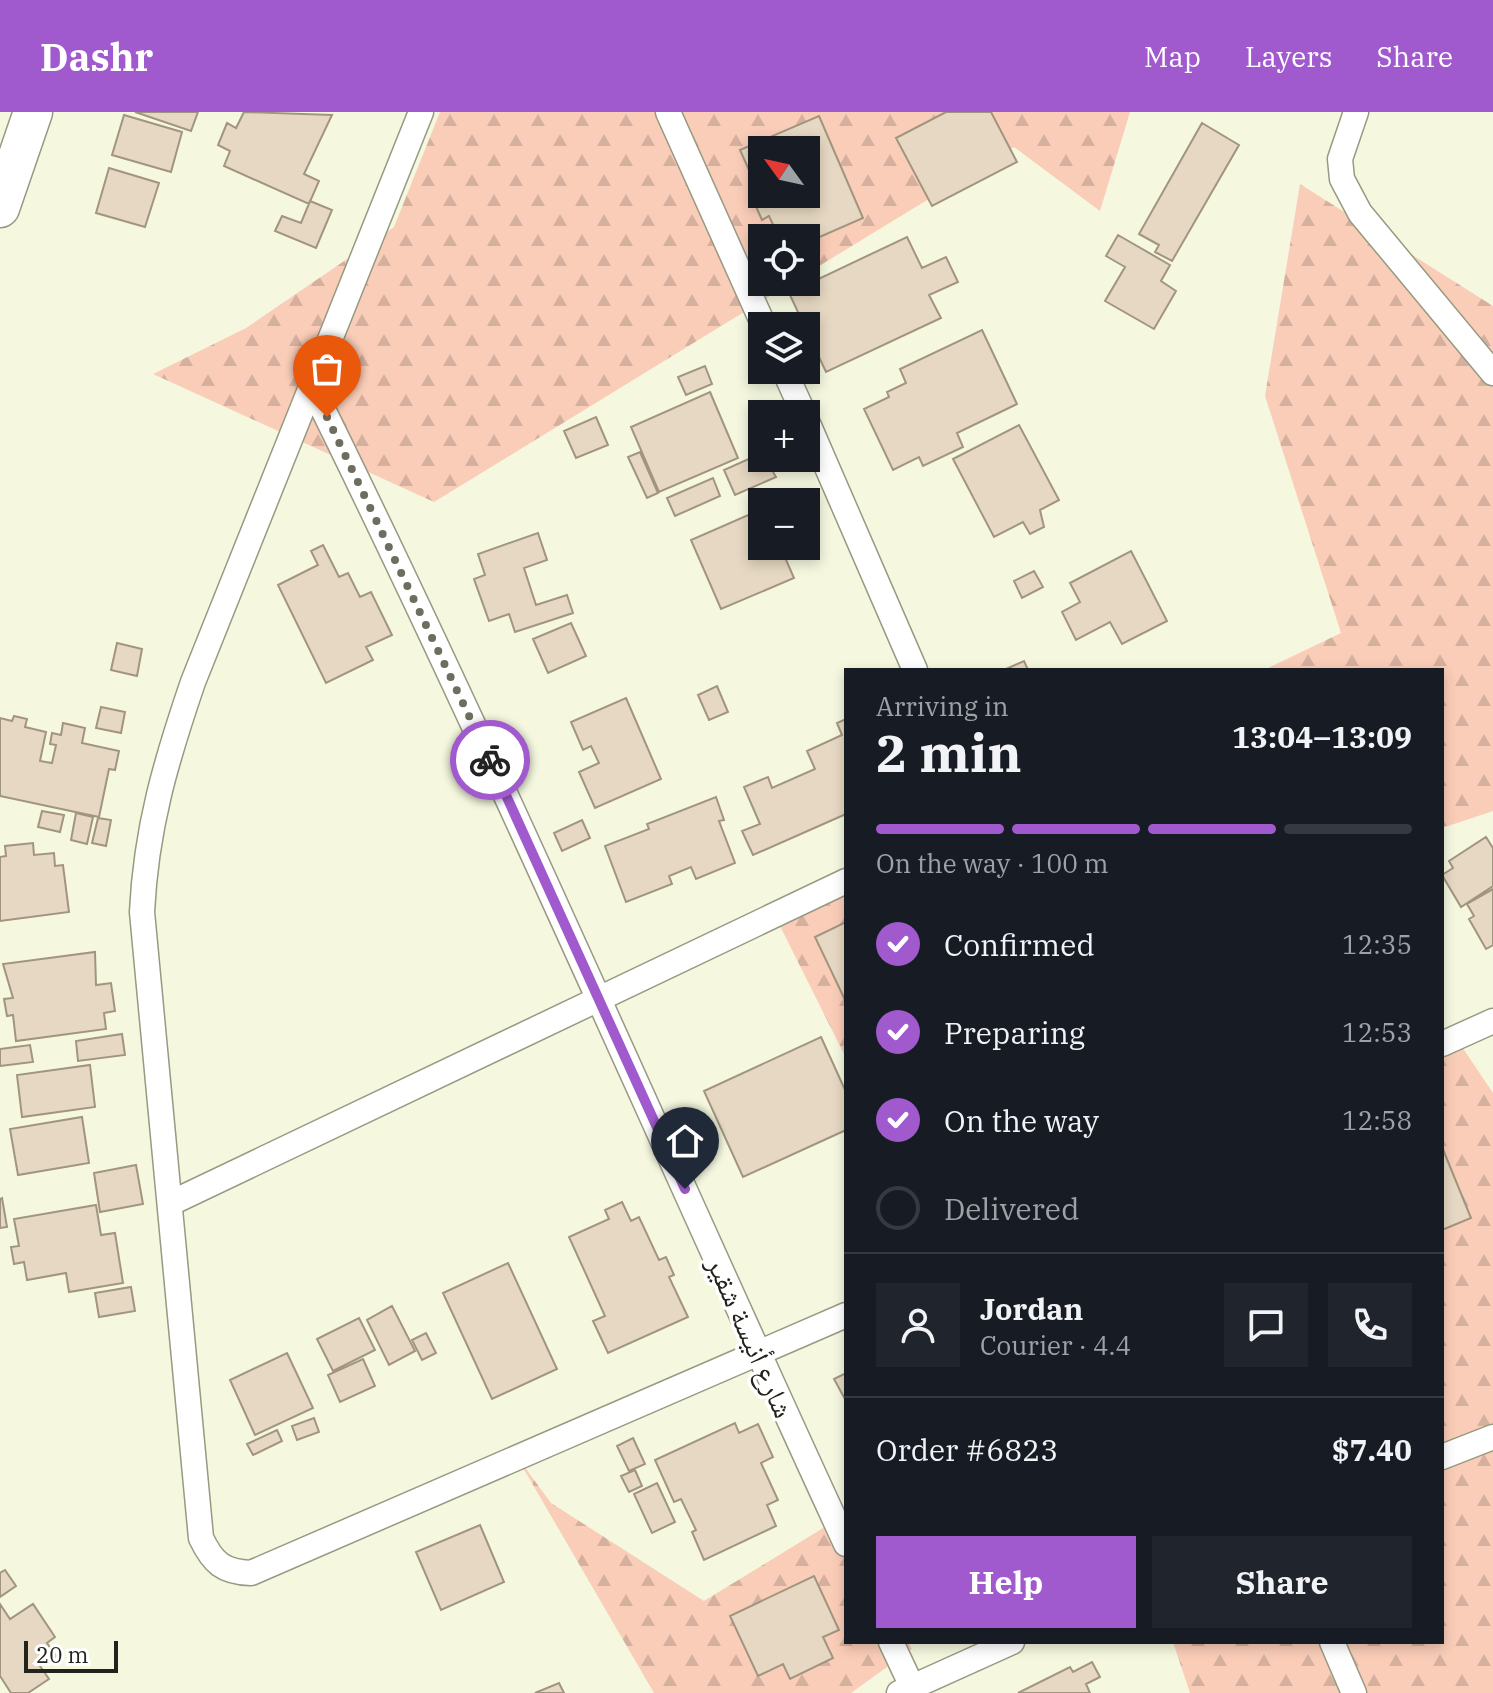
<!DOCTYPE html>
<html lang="en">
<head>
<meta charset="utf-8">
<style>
  body { margin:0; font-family:"IBM Plex Serif","Noto Naskh Arabic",serif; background:#20242c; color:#f1f3f6; height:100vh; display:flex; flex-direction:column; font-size:30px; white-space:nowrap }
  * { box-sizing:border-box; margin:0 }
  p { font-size:26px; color:#9ea1a6 }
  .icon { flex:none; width:44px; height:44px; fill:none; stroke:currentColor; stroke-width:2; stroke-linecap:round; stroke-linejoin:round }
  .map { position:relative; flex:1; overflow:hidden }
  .sheet { position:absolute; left:844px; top:556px; width:600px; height:976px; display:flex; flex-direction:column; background:#171b24; border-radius:0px; box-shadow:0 4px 12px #0003 }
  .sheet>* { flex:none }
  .needle { width:52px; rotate:303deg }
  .fabs { position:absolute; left:748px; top:24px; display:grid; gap:16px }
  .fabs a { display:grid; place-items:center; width:72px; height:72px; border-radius:0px; background:#171b24; box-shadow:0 4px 12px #0003; font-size:40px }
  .scale { position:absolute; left:24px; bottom:20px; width:94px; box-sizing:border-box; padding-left:8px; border:4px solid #22231a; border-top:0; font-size:22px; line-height:28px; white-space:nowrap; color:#22231a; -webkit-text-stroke:6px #fff; paint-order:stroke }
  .pin { position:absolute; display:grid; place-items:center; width:68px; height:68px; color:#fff; margin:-82px -34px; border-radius:50% 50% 50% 0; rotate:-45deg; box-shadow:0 0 8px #0007 }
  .pin .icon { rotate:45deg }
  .courier { position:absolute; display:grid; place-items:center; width:80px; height:80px; margin:-40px; border:6px solid #a15ace; border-radius:50%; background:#fff; color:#222; box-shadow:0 2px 10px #0007 }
  .summary em { font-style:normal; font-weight:800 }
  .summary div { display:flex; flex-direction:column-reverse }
  .summary { display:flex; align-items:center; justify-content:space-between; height:136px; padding:0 32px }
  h1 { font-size:52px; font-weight:800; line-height:60px }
  .bar { display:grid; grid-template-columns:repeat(4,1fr); gap:12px 8px; align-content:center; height:96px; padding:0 32px }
  .bar i { height:10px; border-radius:6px; background:#363941 }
  .bar .active { background:#a15ace }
  .bar p { grid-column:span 4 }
  .line { display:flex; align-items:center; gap:20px; padding:0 32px; border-top:2px solid #363941 }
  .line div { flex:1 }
  .round { display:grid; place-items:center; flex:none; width:84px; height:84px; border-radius:0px; background:#20242c }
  ol { padding:0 32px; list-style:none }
  li { display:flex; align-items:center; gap:24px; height:88px }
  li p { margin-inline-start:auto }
  li .icon { padding:8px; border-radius:50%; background:#a15ace; color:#fff; stroke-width:4 }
  li:last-child { color:#9ea1a6 }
  li i { width:44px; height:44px; border:4px solid #363941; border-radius:50% }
  .button { display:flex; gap:16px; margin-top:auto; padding:16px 32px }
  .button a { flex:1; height:92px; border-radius:0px; background:#a15ace; color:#fff; font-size:32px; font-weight:800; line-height:92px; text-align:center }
  .button a+a { background:#20242c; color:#f1f3f6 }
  header { display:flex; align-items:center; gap:48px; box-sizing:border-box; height:112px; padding:0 40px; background:#a15ace; color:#fff }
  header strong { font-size:38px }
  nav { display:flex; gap:44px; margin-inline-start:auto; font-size:28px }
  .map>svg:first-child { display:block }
</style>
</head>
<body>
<header>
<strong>Dashr</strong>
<nav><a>Map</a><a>Layers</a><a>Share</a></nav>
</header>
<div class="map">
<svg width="1493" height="1581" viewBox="0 0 1493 1581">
  <defs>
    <pattern id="forest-firs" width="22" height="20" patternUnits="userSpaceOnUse" patternTransform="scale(2)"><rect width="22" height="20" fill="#facdb8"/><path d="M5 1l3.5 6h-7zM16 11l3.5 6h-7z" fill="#d6b09e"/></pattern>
  </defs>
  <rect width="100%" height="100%" fill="#f5f8df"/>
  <path fill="url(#forest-firs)" fill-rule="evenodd" d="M440,0H1130L1100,99L1014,35L806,162V126H762V170H793L434,390L153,262L246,216L394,115ZM762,38H806V82H762Z
    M1300,72L1493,194V699L1442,716V558H1264L1341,521L1265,284Z
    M846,756V946L769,792Z
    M1452,920L1493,981V1581H1190L1173,1530H1442V924Z
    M515,1342L551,1391L704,1489L846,1402V1530H908L912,1537L851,1581H654Z"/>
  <path fill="#e6d8c2" stroke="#a29580" stroke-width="2" fill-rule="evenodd" d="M135,0H198L191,19Z
    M244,0L332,3L304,62L319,69L309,92L224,54L230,39L218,33L227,11L236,16Z
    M946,0H991L1017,50L932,94L896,26Z
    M124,3L182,20L171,60L112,43Z
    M819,4L863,106L806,131V126H779L769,104L762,108L750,81L758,78L740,38ZM762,38H806V82H762Z
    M1202,11L1239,33L1172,149L1155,140L1159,133L1139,122Z
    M109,56L159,71L145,115L96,101Z
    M310,89L332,98L316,136L275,119L282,104L301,111Z
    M1118,123L1170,153L1161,169L1176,179L1154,217L1105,189L1125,155L1106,144Z
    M907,125L922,156L946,145L958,170L929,183L941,206L826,260L789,181Z
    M982,218L1017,292L957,321L963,335L923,354L919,345L893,358L864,297L889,285L887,280L906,271L900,257Z
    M705,254L712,272L686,283L678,265Z
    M710,280L738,346L659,380L631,315Z
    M596,305L608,333L576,346L564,319Z
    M1019,313L1059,388L1040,398L1044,415L1030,422L1023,410L994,425L953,347Z
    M640,340L658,381L647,386L628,345Z
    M762,341L776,365L735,383L724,358Z
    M713,366L720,384L675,404L667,386Z
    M762,397V434H780L794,466L721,497L691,428Z
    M538,421L547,448L524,456L536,493L567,483L573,501L515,520L509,502L489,509L474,467L485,463L478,442Z
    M323,433L339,465L348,461L360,485L371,480L392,523L366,535L373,548L326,571L278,473L318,453L311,439Z
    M1131,439L1167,509L1122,532L1110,510L1076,528L1062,500L1080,490L1070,471Z
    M1034,459L1043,475L1022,486L1014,469Z
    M571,511L586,544L548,561L533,527Z
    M117,531L142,537L137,564L111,558Z
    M1024,549L1028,558H1004Z
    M717,574L728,600L709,608L698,583Z
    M626,586L661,667L595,696L579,660L599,651L591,634L583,638L571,610Z
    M101,595L125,600L121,621L96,616Z
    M14,604L27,607L25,615L46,620L40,649L52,651L56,633L50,632L52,621L61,623L63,611L85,616L82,631L119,639L115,658L109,657L99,705L0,684V606L12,609Z
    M846,607V702L753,743L742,719L760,712L744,675L768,665L772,676L815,657L807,639L842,623L837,611Z
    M716,685L724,708L719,709L735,751L696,767L691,755L669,764L672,772L626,790L605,734L649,717L647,712Z
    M42,699L64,703L60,720L38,715Z
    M76,701L93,705L87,732L71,728Z
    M98,706L111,708L106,734L92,731Z
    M582,708L590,726L562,739L554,721Z
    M1486,725L1493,736V774L1461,795L1442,763L1453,756L1449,749Z
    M33,731L34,743L54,741L55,754L63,753L69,800L0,809V745L6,744L5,734Z
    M1493,777V833L1486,837L1469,807L1474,804L1467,792Z
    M846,810V890L815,825Z
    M95,840L96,873L111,871L115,899L104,901L106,917L16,929L13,903L7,904L4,887L13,886L3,852Z
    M122,922L125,943L78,949L76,929Z
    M821,925L846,980V1018L743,1065L704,979Z
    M30,933L33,950L0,954V937Z
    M90,953L95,995L22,1005L17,963Z
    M82,1005L89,1051L18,1063L10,1017Z
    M1442,1035L1471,1106L1442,1118Z
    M136,1053L143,1092L100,1100L94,1061Z
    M2,1086L7,1115L0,1116V1087Z
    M622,1090L631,1109L639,1105L659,1148L666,1145L674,1163L669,1165L688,1205L608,1241L593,1209L605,1204L569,1125L609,1107L605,1098Z
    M96,1093L101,1123L115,1121L123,1171L69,1180L66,1161L27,1168L24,1150L14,1152L11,1135L19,1134L14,1107Z
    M508,1151L557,1257L492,1287L443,1181Z
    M131,1175L135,1199L99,1205L95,1181Z
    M392,1194L415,1239L389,1253L367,1208Z
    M359,1206L375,1238L333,1259L317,1227Z
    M426,1221L436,1241L422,1248L412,1228Z
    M287,1241L313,1296L255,1323L230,1268Z
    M363,1247L375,1274L340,1290L328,1263Z
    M846,1261V1289L834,1267Z
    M314,1306L319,1320L297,1328L292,1314Z
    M735,1311L739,1321L758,1312L773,1345L761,1351L778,1388L767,1393L776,1414L704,1448L692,1420L696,1418L681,1387L674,1390L655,1348Z
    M277,1318L282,1329L253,1343L247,1332Z
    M633,1326L645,1352L629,1359L617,1334Z
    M635,1358L642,1374L629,1380L621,1364Z
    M657,1371L675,1410L652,1421L634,1382Z
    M480,1413L504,1470L441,1498L416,1440Z
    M5,1458L16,1474L0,1485V1461Z
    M814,1464L839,1518L823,1525L833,1546L790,1567L783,1552L758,1564L730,1504Z
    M0,1492L10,1507L33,1492L55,1525L47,1531L56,1544L40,1554L49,1567L28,1581H11L0,1564Z
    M1092,1550L1100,1565L1086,1572L1090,1581H1018L1070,1555L1073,1560Z
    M559,1571L564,1581H535Z"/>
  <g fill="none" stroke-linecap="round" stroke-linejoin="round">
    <defs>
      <path id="minor" d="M421,0L193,570C166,649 146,716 142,800L201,1426C213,1451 223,1460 251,1461L846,1203
        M668,0L764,214
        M1356,0L1340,47L1342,67L1360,101L1493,261
        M784,258L804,302
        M313,277C501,658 668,1047 846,1432
        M806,307L915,558
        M1442,932L1493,909
        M171,1091L846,769
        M1442,1345L1493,1325
        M891,1530L915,1581
        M1332,1530L1354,1581
        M899,1581L1012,1530"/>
      <path id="primary" d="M0,96L33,0"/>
    </defs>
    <use href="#minor" stroke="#979982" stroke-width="27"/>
    <use href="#primary" stroke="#979982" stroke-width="41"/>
    <use href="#minor" stroke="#fff" stroke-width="24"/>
    <use href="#primary" stroke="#fff" stroke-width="38"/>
  </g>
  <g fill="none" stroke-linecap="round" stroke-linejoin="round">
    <path stroke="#6c6e5f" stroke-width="8" stroke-dasharray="0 14.4" d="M327,305L490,648"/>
    <path stroke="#a15ace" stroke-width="10" d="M490,648L685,1077"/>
  </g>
  <g text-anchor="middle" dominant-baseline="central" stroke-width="7" stroke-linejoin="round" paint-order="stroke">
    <g font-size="28" fill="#22231a" stroke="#fff">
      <text transform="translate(751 1225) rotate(66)">شارع أنيسة شقير</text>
    </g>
  </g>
</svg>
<div class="fabs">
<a><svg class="needle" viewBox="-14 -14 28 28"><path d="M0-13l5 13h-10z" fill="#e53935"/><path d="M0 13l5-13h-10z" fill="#9ea1a6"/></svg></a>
<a><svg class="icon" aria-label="locate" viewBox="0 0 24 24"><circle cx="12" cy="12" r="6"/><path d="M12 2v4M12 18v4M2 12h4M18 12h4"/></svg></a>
<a><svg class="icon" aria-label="layers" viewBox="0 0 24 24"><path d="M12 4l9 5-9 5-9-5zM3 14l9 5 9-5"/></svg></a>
<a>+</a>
<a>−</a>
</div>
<div class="scale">20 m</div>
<div class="pin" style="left:327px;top:305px;background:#ea580c"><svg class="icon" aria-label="bag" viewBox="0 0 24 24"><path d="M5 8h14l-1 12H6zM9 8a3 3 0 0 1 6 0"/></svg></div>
<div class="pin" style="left:685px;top:1077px;background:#1f2937"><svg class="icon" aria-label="home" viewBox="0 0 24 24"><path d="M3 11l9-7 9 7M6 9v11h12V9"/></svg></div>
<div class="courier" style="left:490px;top:648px"><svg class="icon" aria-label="bike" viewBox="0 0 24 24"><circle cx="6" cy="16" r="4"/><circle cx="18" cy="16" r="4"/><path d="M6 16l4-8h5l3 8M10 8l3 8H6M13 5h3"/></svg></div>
<section class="sheet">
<div class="summary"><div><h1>2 min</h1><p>Arriving in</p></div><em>13:04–13:09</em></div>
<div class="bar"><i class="active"></i><i class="active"></i><i class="active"></i><i></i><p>On the way · 100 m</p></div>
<ol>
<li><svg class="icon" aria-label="check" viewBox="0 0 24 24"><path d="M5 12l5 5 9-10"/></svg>Confirmed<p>12:35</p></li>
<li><svg class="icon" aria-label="check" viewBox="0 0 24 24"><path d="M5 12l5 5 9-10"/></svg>Preparing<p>12:53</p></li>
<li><svg class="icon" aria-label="check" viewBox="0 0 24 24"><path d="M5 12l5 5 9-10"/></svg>On the way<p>12:58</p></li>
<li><i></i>Delivered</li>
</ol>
<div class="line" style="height:144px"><a class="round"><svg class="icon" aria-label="person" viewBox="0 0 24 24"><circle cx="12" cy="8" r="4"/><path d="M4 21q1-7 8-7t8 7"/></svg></a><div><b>Jordan</b><p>Courier · 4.4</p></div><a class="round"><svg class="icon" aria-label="chat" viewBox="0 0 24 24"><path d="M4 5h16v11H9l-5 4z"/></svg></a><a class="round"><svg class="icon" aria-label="phone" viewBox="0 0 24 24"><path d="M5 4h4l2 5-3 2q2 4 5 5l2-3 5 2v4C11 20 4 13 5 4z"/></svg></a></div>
<div class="line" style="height:104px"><div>Order #6823</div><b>$7.40</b></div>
<div class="button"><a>Help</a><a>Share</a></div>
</section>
</div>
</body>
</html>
